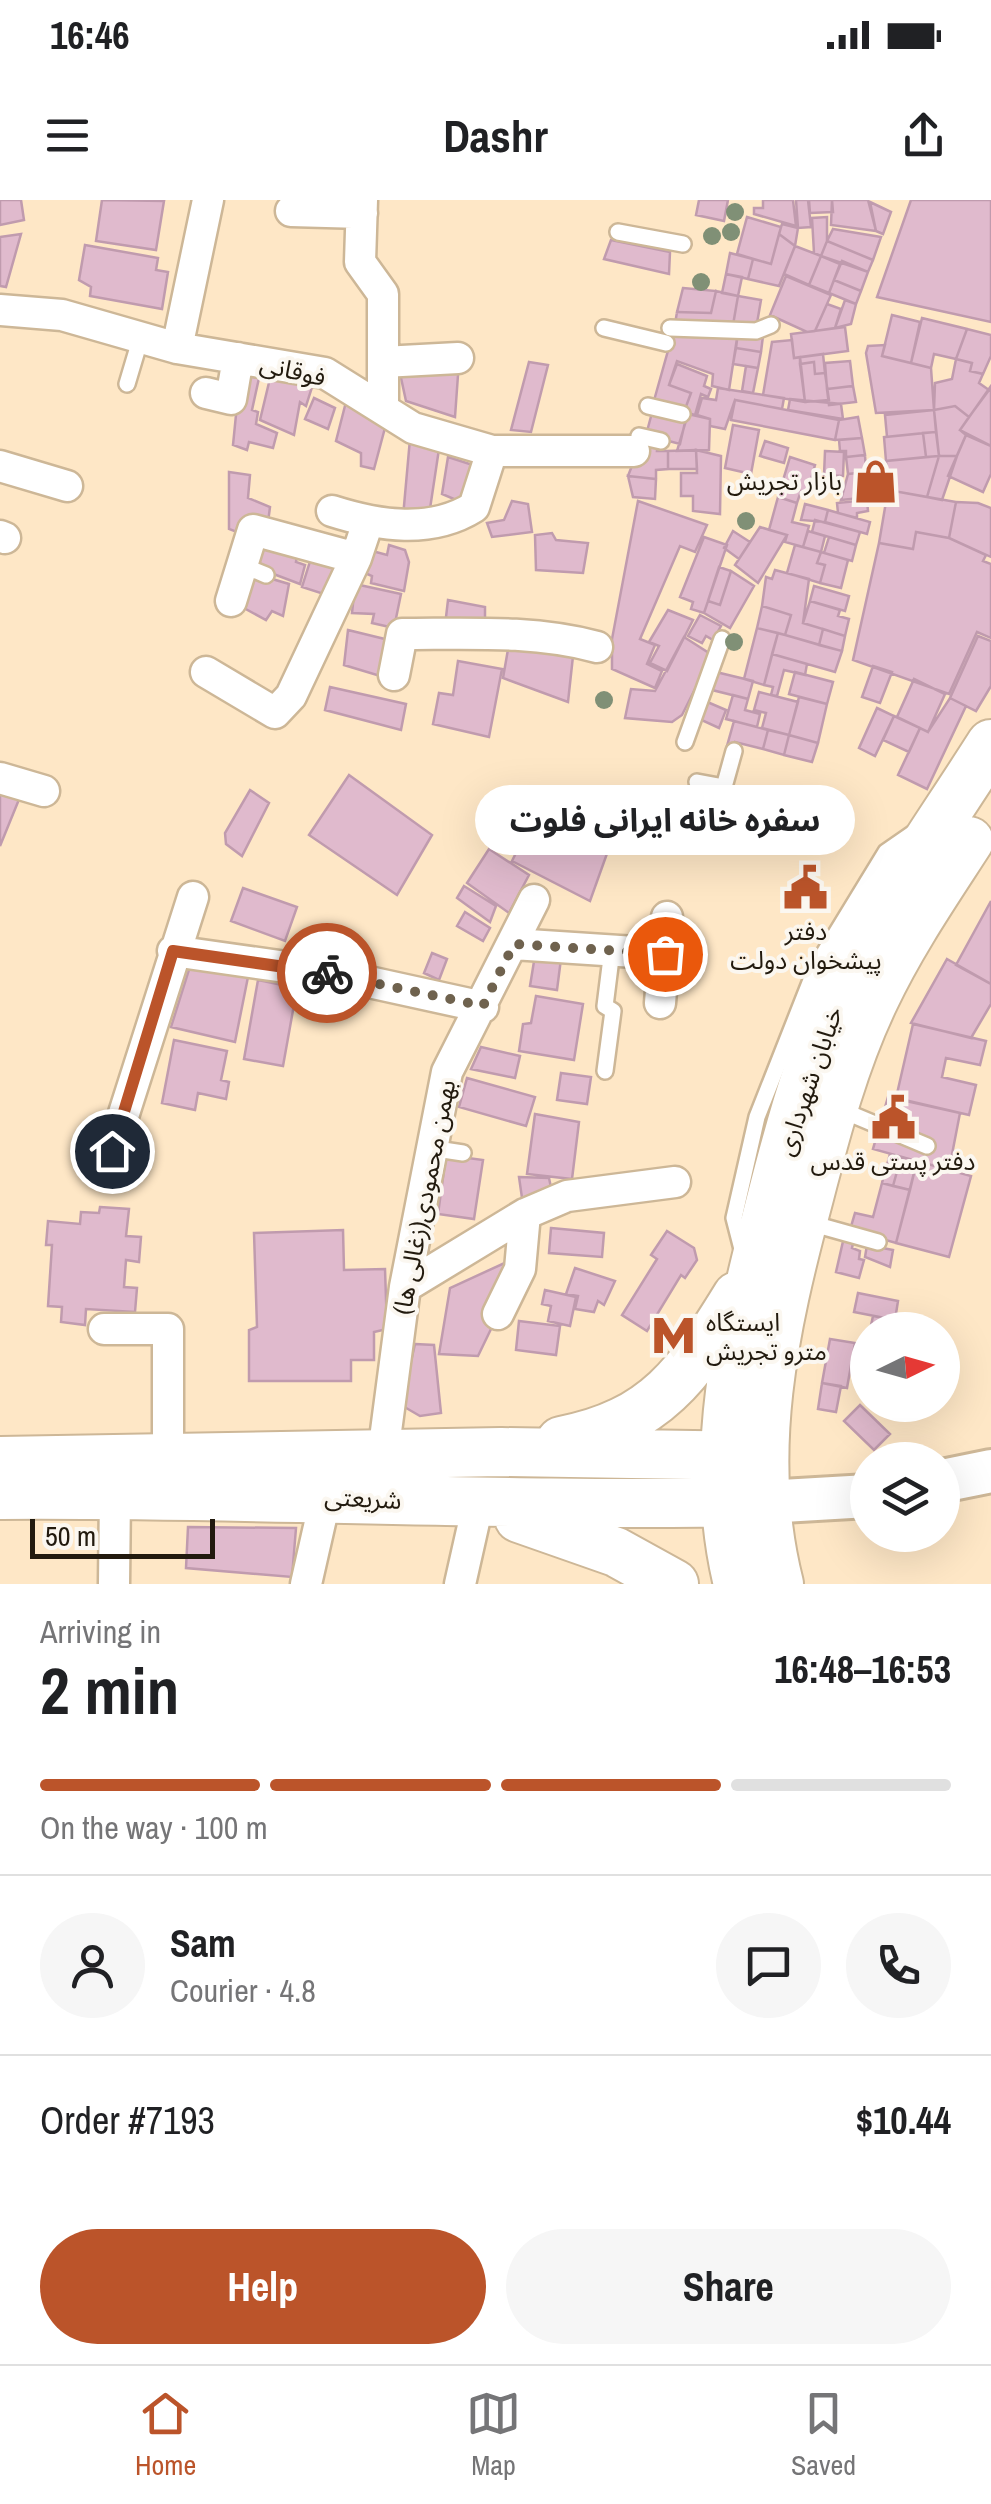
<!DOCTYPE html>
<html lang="en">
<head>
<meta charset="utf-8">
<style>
  body { margin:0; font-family:"Archivo Narrow","Noto Sans Arabic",sans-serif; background:#f6f6f6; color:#202124; height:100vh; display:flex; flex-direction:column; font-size:38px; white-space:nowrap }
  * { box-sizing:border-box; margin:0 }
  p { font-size:32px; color:#757577 }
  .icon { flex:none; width:55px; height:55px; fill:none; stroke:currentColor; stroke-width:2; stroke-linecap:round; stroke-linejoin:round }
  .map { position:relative; height:1384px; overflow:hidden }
  .drawer { display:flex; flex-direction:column; background:#fff; flex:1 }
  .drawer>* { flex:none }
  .needle { width:65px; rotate:85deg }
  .controls { position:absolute; left:850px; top:1112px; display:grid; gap:20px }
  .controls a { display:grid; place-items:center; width:110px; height:110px; border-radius:50%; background:#fff; box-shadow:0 10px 40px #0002; font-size:50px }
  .scale { position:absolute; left:30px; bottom:25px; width:185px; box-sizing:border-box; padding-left:10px; border:5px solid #221a0e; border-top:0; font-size:28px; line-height:35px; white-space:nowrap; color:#221a0e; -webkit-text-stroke:8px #fbf7f0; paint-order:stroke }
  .pin { position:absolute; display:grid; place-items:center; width:85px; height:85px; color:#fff; margin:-42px; border:5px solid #fff; border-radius:50%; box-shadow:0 2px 10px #0007 }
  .courier { position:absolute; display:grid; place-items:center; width:100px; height:100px; margin:-50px; border:8px solid #bb542a; border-radius:50%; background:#fff; color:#222; box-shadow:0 2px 12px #0007 }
  .bubble { position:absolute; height:70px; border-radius:35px; background:#fff; box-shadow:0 10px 40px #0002; font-size:32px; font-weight:700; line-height:70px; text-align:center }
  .headline em { font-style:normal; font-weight:700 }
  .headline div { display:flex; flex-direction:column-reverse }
  .headline { display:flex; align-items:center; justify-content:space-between; height:170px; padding:0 40px }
  h1 { font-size:65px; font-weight:700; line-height:75px }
  .bar { display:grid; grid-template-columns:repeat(4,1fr); gap:15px 10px; align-content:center; height:120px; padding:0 40px }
  .bar i { height:12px; border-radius:8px; background:#e0e0e0 }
  .bar .on { background:#bb542a }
  .bar p { grid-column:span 4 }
  .line { display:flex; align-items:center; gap:25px; padding:0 40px; border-top:2px solid #e0e0e0 }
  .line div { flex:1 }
  .round { display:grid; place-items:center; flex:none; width:105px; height:105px; border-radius:52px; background:#f6f6f6 }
  .cta { display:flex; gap:20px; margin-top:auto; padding:20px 40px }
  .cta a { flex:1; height:115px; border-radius:60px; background:#bb542a; color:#fff; font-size:40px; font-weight:700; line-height:115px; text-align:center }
  .cta a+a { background:#f6f6f6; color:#202124 }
  .status { display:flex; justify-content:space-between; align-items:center; height:70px; padding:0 50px; background:#fff; direction:ltr }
  .status svg { height:28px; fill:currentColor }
  header { display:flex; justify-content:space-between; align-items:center; height:130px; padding:0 40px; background:#fff; font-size:45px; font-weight:700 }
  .dock { display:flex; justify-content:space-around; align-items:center; height:140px; border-top:2px solid #e0e0e0; background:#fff; font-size:28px; color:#757577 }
  .dock a { display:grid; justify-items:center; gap:5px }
  .dock .on { color:#bb542a }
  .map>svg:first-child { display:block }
</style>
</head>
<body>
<div class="status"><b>16:46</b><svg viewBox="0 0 49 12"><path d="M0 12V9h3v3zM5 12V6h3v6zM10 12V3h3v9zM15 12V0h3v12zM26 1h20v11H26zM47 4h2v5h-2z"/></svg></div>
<header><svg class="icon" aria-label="menu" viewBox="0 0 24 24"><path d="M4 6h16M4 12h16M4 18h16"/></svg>Dashr<svg class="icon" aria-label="share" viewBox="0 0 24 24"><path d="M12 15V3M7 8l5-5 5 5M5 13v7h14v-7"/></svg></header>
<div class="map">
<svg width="991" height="1384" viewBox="0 0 991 1384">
  <rect width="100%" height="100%" fill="#fee7c6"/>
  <path fill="#e0bacd" stroke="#c09bae" stroke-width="2.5" d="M0,0H21L24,20L0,25Z
    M102,0L164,1L156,50L96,41Z
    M699,0H728L724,21L696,15Z
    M763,0H793L796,26L754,14V8H763Z
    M796,0H808L811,27L798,28Z
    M809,0H832L833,12L810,13Z
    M832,0H868L876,31L831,25Z
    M911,0H991V122L877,97Z
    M870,2L891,12L883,34L876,31Z
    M747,17L781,27L771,64L737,54Z
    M827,17V41L821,56L814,53L812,18Z
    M782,24L798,28L795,46L779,34Z
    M833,29L881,37L873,60L827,41Z
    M21,34L6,87L0,86V37Z
    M779,34L795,46L779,86L748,79L753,59L771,64Z
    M611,40L670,52L669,74L604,59Z
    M827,41L873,60L868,72L821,56Z
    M85,45L158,58L156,70L168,72L162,109L90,96L91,87L79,80Z
    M795,46L821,56L809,85L784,74Z
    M730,53L753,59L748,79L726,74Z
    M821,56L840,64L829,93L809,85Z
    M842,61L868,72L861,91L834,80Z
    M726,74L742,77L738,96L722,93Z
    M786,76L831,95L815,131L807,132L770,115Z
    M834,80L861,91L856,104L829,93Z
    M683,88L716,91L711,113L677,112Z
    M716,91L738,96L733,125L675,124L677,112L711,113Z
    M738,96L761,100L756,129L733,125Z
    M845,100L856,104L851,124L835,128Z
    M827,104L841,109L835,128L815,131Z
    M892,115L920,122L911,163L882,156Z
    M922,118L967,129L956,159L934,154L931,168L911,163Z
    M845,127L848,151L794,158L791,134Z
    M967,129L991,135V156L983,174L970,171L972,163L956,159Z
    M738,132L729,190L712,186L713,174L677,161L669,185L691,193L684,212L653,204L673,133Z
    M738,132L763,136L761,152L736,148Z
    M792,140L794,158L800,157L805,202L763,195L772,142Z
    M885,145L882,156L931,168L934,210L876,213L866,153L868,146Z
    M460,147L455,217L406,201L395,150Z
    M736,148L761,152L758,168L733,164Z
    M823,154L825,173L815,174L814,162L800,164V157Z
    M956,159L972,163L970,171L983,174L979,183L989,190L969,217L955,206L934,210L935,183L952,179Z
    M850,161L853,186L827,189L825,163Z
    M529,162L548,165L531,232L511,230Z
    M814,162L815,174L825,173L829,200L805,202L800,164Z
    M677,164L707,176L704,186L711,189L708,197L701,194L695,215L684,212L691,193L669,185Z
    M746,166L758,168L753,193L742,191Z
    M272,170L314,181L306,206L300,202L294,235L260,220Z
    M240,175L259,178L252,210L258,212L256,224L277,233L273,248L249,242L247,250L233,245Z
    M853,186L856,202L829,205L827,189Z
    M991,186V246L960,230Z
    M718,188L784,198L782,209L735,200L725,229L710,226V219L697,215L702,198L716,200Z
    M314,198L335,208L328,229L305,219Z
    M347,198L386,224L374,269L361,266V253L336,241Z
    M790,199L841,204L843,219L788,210Z
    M735,200L839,220L835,240L731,220Z
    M955,206L969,217L960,230L966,235L957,256H939L934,210Z
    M653,209L686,218L680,244L646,235Z
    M934,210L936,232L887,237L885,215Z
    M688,214L710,219L709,250L677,251Z
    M858,217L862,238L835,240L839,220Z
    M733,225L759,230L751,274L725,268Z
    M936,232L939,256L926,257L923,233Z
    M923,233L926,257L886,261L884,237Z
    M966,235L991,246V274L983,292L948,276Z
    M862,238L865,255L846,257V251H840L839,240Z
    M410,239L439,249L428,322L403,317Z
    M642,240L658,243L657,251H668V269L656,270V279L628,276Z
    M765,241L788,248L784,263L760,256Z
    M696,250L697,269H668V251Z
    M696,250L721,256L720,314L693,311V296H681V273H697Z
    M825,251L844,252L843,276L824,275Z
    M865,255L866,272L848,274L846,257Z
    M939,256L927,297L888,290L886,261Z
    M939,256H957L942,300L927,297Z
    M448,257L479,267L468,305L442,294Z
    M790,257L815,265L807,293L801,291L797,303L778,297Z
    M229,272L250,275L248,298L270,307L267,330L247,336L229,329Z
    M858,273L860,298L841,300L848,274Z
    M628,276L656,279L655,299L633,297Z
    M888,290L956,302L949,338L916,332L913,349L879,343Z
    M778,297L797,303L792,322L809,326L803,347L785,342L787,335L769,330Z
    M867,300L868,311L857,313V318L838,313L837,303Z
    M512,301L528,304L532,332L492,337L487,323L504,320Z
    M638,301L707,325L695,352L680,346L640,439L655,445L647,464L662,471L655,488L612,469V439Z
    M956,302L978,303L991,308V357L949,338Z
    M805,304L828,310L825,322L801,320Z
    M828,310L870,322L867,334L825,322Z
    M815,320L860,332L856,345L812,332Z
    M760,327L787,335L758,383L735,365Z
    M733,331L750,342L739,359L724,348Z
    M808,331L825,336L821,352L803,347Z
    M916,332L949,338L986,355L983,361L991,364V438L977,432L949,494L853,460L879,343L913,349Z
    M552,333L556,340L588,343L583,373L536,370L535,335Z
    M256,336L298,349L296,362L305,365L300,384L247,364Z
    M704,337L727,345L704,413L691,409L693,402L680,397Z
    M829,337L856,345L852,361L824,353Z
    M389,345L405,350L409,362L404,391L371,383L372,376L358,370L365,349L387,355Z
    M795,345L821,352L817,363L825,365L820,383L787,373Z
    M313,352L344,361L333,397L302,387Z
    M821,352L848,360L841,388L820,383L825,365L817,363Z
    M719,367L731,371L720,405L708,401Z
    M775,370L809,379L803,423L823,429L819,445L785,435L791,415L762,406L766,377L772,379Z
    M245,371L289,384L283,416L272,411L266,420L231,401Z
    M731,371L754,386L730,428L704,413L708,401L720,405Z
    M355,384L401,394L394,428L372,423L374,414L352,413Z
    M814,386L849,396L845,411L810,401Z
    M448,400L485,407V419L490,421L444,434Z
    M810,401L840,410L838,416L849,419L845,436L803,423Z
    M762,406L791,415L785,435L757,428Z
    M668,410L693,420L667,471L650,463L659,446L649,442Z
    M700,415L721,426L713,440L706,436L702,443L688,436Z
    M757,428L778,433L764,485L744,479Z
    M823,429L845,436L842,451L819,445Z
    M348,430L397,442L390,479L344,465Z
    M778,433L842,451L835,472L772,454Z
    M978,436L991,441V486L976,511L950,498Z
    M684,437L712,455L682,515L672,522L625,518L631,489L655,491Z
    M510,438L574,447L568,502L503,478Z
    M772,454L807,464L805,475L784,470L777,496L771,495L773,487L764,485Z
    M458,461L502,469L489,537L433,524L439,493L453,495Z
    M873,466L892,472L880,503L862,497Z
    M716,472L753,481L748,499L712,490Z
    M795,472L833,482L827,504L789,494Z
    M914,479L945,494L928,532L897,517Z
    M330,487L406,504L401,530L325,510Z
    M759,492L798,502L789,535L762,528L766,513L754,510Z
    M733,495L748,499L745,510L760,514L757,527L726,519Z
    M799,497L827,504L818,543L789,535Z
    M950,498L966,506L927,589L898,575L920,528L928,532Z
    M705,501L726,510L719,528L697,518Z
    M877,508L894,516L875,556L859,548Z
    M894,516L920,528L909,552L883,540Z
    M734,521L768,530L763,549L735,542L734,548L727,546Z
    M768,530L789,535L784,555L763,549Z
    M789,535L818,543L812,562L784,555Z
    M349,575L432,635L397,695L309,635Z
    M0,586L22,592L0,646Z
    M250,590L269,603L242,656L226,644L225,633Z
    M541,603L590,610L591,626L614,634L590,701L512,661Z
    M489,649L529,675L509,713L467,683Z
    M464,686L496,706L490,722L457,698Z
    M243,688L297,707L285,741L231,721Z
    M991,701V784L956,765Z
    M465,712L490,728L483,741L457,726Z
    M536,749L562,751L557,790L530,786Z
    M432,753L447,759L439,780L424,773Z
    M193,757L250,767L235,842L171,827Z
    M947,759L991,784V804L971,838L911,823Z
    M258,780L297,788L283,866L244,859Z
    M536,796L583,804L574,860L519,851L523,824L531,823Z
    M913,824L986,841L980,865L946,858L942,877L976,885L969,915L896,898Z
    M174,840L227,851L221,880L229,882L226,899L198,893L195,910L162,903Z
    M481,847L520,856L515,878L471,869Z
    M561,873L591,877L587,904L557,900Z
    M467,878L535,897L526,926L459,907Z
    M888,897L960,913L949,970L873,949Z
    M535,914L579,922L572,979L527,974Z
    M890,954L901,957L893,986L882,983Z
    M446,955L483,960L474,1019L438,1014Z
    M901,957L917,961L910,990L893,986Z
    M917,961L971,976L949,1057L896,1043Z
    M519,977L549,978L553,997L523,1005Z
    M882,983L910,990L896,1043L850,1030L855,1013L873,1017Z
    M100,1007L129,1009L126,1036L141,1037L139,1062L126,1060L124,1087L137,1088L135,1112L86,1109L85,1125L61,1122L62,1107L48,1106L52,1045H46L48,1021L80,1024L81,1012L99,1013Z
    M551,1028L604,1033L602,1057L549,1053Z
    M343,1030L344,1070L385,1069L387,1129L374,1132V1160H351V1181H249V1130L257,1127L254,1033Z
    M667,1031L694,1048L697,1060L685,1078L681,1075L647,1131L622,1115L657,1059L651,1055Z
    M844,1037L854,1039L852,1048L860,1051L859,1059L864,1060L859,1078L836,1072Z
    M867,1045L893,1050L890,1067L865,1057Z
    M509,1061L520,1069L478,1156L439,1154L450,1088Z
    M575,1068L615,1081L604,1105L598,1101L594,1112L575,1109L578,1096L566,1094Z
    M545,1090L576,1097L570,1126L548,1121L551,1106L542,1104Z
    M858,1093L898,1101L895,1120L854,1112Z
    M873,1116L895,1120L893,1130H870Z
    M519,1121L560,1126L556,1155L516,1150Z
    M830,1139L855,1143L847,1188L822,1183Z
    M415,1144L434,1145L441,1213L420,1216L401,1205Z
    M822,1183L841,1186L836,1212L818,1209Z
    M860,1205L890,1234L874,1250L844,1221Z
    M188,1327L296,1328L292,1377L186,1368Z"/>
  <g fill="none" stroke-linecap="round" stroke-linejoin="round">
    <defs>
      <path id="service" d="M618,32L683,44
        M604,128L666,143
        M670,128L756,131L771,125
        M127,184L141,137
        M648,206L682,214
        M639,236L661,241
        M242,365L266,375
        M685,542L722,439
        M697,582L724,587L734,551
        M605,871L613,811L605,806L612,750
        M839,909L927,946
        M430,948L463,953
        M810,1023L878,1042
        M743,1053L734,1018L757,917L817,765L886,652L912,634"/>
      <path id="minor" d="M362,0L360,62L383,94V209
        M291,11L362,13
        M0,110L62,115L177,148L325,173L413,228L492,251H634
        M177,148L208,0
        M383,162L458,158
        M206,193L231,199L238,158
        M0,266L67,286
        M332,311C379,326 431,334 474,307L492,251
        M0,336L5,338
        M231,401L253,330L356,358
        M206,472L275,513L291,496L356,358L368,322
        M394,475L402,434C467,434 534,430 597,447
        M0,578L44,591
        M513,744L665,754
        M173,751L328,773L483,807
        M660,803L667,717
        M112,951L193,697
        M405,1087L525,1014L567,996L675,982
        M498,1114L520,1069L525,1014
        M104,1129H168V1257
        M383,1254L405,1087L447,872L534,700
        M114,1384L115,1294
        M306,1384L326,1296
        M460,1384L478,1304"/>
      <path id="secondary" d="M942,1281L991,1271
        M765,1302L868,1296"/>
      <path id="primary" d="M561,1241C656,1223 689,1174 737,1096
        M0,1261L501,1252L755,1256
        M0,1295C252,1293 504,1307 756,1302
        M519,1318L616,1352L674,1384
        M738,1384C706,1255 738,1129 770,1004C793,913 818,824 865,742C904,674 949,610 991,544
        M779,1384C746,1254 774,1128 808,1001C826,932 844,862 875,798C901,743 936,692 969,641"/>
    </defs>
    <use href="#service" stroke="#cdb797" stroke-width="20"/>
    <use href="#minor" stroke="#cdb797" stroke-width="35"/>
    <use href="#secondary" stroke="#cdb797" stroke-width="48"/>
    <use href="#primary" stroke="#cdb797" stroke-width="52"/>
    <use href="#service" stroke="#fff" stroke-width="15"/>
    <use href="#minor" stroke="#fff" stroke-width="30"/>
    <use href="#secondary" stroke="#fff" stroke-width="42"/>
    <use href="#primary" stroke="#fff" stroke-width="48"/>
  </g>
  <g fill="#809076">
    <circle cx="735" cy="12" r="9"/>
    <circle cx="731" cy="32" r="9"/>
    <circle cx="712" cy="36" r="9"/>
    <circle cx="701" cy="82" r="9"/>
    <circle cx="746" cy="321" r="9"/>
    <circle cx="734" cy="442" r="9"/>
    <circle cx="604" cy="500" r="9"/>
  </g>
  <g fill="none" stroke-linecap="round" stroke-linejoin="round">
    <path stroke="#6f624e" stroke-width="10" stroke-dasharray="0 18" d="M327,773L483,806L514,744L665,754"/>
    <path stroke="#bb542a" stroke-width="12" d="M112,951L173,751L327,773"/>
  </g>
  <defs>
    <symbol id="shop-bare" viewBox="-9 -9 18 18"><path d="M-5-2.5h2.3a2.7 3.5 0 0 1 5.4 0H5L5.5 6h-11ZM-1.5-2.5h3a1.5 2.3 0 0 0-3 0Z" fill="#bb542a" stroke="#fbf7f0" stroke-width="2.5" paint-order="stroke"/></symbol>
    <symbol id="civic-bare" viewBox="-9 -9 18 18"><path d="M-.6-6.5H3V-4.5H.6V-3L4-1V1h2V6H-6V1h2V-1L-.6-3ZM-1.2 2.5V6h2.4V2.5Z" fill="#bb542a" stroke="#fbf7f0" stroke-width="2.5" paint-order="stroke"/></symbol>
    <symbol id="metro-bare" viewBox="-9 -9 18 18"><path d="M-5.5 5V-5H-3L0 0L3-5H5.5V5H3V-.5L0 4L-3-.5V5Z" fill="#bb542a" stroke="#fbf7f0" stroke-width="2.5" paint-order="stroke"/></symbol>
  </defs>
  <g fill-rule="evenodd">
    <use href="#shop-bare" x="844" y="250" width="63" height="63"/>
    <use href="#civic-bare" x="774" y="656" width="63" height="63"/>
    <use href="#civic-bare" x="862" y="886" width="63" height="63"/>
    <use href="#metro-bare" x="642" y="1104" width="63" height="63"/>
  </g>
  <g text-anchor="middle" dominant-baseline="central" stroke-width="8" stroke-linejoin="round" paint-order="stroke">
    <g font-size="25" fill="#221a0e" stroke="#fbf7f0">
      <text transform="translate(293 170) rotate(13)">فوقانی</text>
      <text transform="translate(809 881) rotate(-71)">خیابان شهرداری</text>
      <text transform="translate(424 997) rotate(-79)">بهمن محمودی(زغالی ها)</text>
      <text transform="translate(363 1298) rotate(3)">شریعتی</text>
    </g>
    <g font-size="25" fill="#221a0e" stroke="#fbf7f0">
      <text x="842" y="281" text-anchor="end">بازار تجریش</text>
      <text x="806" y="731">دفتر<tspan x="806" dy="29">پیشخوان دولت</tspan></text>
      <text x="893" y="961">دفتر پستی قدس</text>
      <text x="706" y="1122" text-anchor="start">ایستگاه<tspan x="706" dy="29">مترو تجریش</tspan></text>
    </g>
  </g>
</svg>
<div class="controls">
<a><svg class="needle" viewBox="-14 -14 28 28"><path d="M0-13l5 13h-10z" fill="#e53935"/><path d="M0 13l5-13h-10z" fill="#757577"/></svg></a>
<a><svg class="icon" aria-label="layers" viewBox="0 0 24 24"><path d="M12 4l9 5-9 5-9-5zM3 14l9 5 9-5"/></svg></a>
</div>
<div class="scale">50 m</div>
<div class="pin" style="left:665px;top:754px;background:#ea580c"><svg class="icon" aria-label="bag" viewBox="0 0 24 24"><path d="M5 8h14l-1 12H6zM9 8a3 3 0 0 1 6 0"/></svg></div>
<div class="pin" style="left:112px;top:951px;background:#1f2937"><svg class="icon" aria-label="home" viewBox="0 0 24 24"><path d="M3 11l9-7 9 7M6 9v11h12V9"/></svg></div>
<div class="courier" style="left:327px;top:773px"><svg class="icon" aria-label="bike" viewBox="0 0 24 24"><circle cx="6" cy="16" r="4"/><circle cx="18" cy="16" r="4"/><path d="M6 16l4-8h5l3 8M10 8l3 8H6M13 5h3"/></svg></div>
<div class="bubble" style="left:475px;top:585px;width:380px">سفره خانه ایرانی فلوت</div>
</div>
<section class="drawer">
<div class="headline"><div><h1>2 min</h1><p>Arriving in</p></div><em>16:48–16:53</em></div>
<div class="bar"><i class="on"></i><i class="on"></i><i class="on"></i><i></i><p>On the way · 100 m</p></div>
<div class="line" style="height:180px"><a class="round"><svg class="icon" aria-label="person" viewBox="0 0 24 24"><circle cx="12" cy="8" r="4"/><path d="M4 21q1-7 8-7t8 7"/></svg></a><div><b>Sam</b><p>Courier · 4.8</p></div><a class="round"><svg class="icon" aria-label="chat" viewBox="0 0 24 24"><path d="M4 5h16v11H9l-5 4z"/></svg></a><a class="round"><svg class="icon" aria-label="phone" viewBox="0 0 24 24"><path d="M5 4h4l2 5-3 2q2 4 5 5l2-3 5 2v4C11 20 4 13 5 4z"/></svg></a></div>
<div class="line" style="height:130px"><div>Order #7193</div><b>$10.44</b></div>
<div class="cta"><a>Help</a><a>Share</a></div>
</section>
<nav class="dock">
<a class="on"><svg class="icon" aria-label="home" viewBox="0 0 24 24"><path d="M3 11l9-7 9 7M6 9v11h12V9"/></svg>Home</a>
<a><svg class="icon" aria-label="map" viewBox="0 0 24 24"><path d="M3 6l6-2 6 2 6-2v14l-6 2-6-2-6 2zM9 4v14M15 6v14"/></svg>Map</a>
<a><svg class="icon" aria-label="saved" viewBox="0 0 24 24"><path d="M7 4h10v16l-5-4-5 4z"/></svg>Saved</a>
</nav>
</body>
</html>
